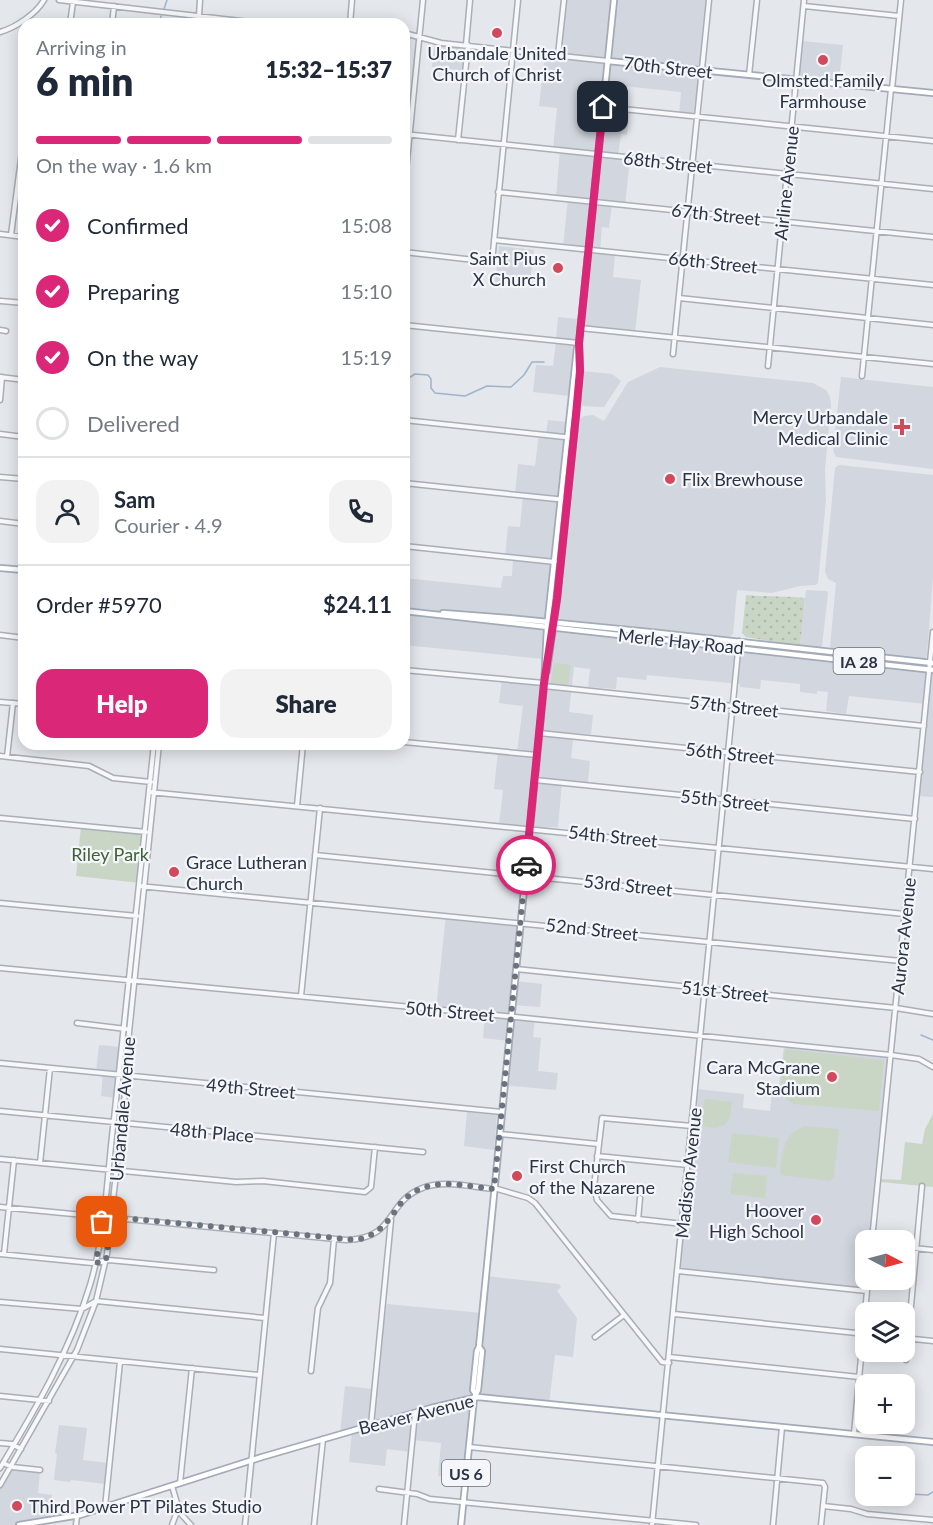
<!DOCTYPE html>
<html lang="en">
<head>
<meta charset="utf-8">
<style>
  body { margin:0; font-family:Lato,sans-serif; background:#f2f2f3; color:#1f2937; height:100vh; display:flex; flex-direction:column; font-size:22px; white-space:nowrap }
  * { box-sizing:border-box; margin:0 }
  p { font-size:20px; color:#747a83 }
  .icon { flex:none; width:33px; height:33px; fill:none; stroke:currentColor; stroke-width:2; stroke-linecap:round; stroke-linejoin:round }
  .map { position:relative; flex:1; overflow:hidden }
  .details { position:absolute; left:18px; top:18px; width:392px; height:732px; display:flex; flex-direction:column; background:#fff; border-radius:18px; box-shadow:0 3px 15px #0003 }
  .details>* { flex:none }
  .needle { width:39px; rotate:96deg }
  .controls { position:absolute; left:855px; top:1230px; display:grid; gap:12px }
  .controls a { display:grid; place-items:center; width:60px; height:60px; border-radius:12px; background:#fff; box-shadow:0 3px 15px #0003; font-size:30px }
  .pin { position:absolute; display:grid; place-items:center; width:51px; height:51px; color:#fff; margin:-26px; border-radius:12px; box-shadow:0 3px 9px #0006 }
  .courier { position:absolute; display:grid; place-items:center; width:60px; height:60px; margin:-30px; border:4px solid #db2777; border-radius:50%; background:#fff; color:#222; box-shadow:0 2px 8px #0007 }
  .headline em { font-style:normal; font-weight:800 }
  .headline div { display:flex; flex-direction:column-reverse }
  .headline { display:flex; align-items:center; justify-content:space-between; height:102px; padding:0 18px }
  h1 { font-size:39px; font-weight:800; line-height:45px }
  .bar { display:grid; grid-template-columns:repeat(4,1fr); gap:9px 6px; align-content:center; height:72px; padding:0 18px }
  .bar i { height:8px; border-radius:4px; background:#e0e1e3 }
  .bar .selected { background:#db2777 }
  .bar p { grid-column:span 4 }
  .line { display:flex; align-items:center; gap:15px; padding:0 18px; border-top:2px solid #e0e1e3 }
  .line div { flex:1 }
  .round { display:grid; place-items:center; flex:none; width:63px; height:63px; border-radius:18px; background:#f2f2f3 }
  ol { padding:0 18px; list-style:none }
  li { display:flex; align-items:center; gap:18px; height:66px }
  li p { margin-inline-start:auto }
  li .icon { padding:6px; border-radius:50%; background:#db2777; color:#fff; stroke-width:4 }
  li:last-child { color:#747a83 }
  li i { width:33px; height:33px; border:3px solid #e0e1e3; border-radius:50% }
  .cta { display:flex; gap:12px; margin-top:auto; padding:12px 18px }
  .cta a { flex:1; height:69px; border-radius:18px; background:#db2777; color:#fff; font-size:24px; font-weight:800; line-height:69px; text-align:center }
  .cta a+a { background:#f2f2f3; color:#1f2937 }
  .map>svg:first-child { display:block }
</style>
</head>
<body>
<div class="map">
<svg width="933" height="1525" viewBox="0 0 933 1525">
  <defs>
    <pattern id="grass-dots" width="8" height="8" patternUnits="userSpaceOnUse" patternTransform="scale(1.5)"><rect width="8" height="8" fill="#c9d6c5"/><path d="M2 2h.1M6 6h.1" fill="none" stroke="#adb8ab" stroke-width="1.8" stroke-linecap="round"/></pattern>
  </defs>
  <rect width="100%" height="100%" fill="#e4e7ec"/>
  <path fill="#d2d6de" d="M564,0H709L697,117L679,115L681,92L624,86L621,109L630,110L627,135L621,134L618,156L630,158L625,205L612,204L609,228L602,227L600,251L563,247L568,199L556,197L560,151L553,150L557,108L539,106L545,54L557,55Z
    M802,41L843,45L839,81L799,77Z
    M435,42L468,45L466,71L432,67Z
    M499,246L534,250L530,281L514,279L513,284L495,282Z
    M595,252L615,254L613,277L641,280L635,332L587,327L585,324L592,253Z
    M558,317L578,319L575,340L556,339Z
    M556,342L573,344L575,346L570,396L533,392L536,365L553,366Z
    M660,367L813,383L826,390L830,397L831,406L825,469L826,500L818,583L815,585L800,586L772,593L737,590L733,634L729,637L560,619L557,617L572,462L580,419L584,416L593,415L604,421L628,382Z
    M582,371L612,374L621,381L604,407L583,406L580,403Z
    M841,377L933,387V469L836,457L833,450Z
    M548,420L567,422L548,622L446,613L547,628L544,659L404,645V578L501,588L503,576H512L513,558L505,557L508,526L520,527L523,495L515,494L518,464L535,466L539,434H546Z
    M839,465L933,475V577L927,655L925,659L833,649L830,647L836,583L828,579L825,572L835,468Z
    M806,590L827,591L828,593L822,646L819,648L800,646Z
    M553,628L933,670V797L917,796L926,704L849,696L846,714L826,711L828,692L817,691V694L800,692V684L761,680L760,689L740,687V684L647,675L646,680L617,677L616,689L588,687L590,669L574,667L569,712L593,715L591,734L574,733L571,758L590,761L588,782L580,785L562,783L558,827L530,828L499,825L503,790L494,789L498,751L517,752L523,706L499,703L502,679L544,683Z
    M446,915L521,922L515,981L542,984L540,1007L513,1005L511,1016L535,1019L533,1037L541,1038L538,1071L558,1073L556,1090L504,1085L509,1041L483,1038L485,1014L436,1009Z
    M99,1045L123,1047L116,1098L101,1096L103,1073L96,1072Z
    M784,1047L885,1057L886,1055H891L872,1240H866L867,1291L678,1271L696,1089L744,1094L743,1108L770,1111L772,1092H778Z
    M467,1112L497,1115L494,1150L464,1146Z
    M486,1276L559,1284L561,1287L557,1291L577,1318L573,1357L555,1355L549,1404L474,1398L465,1479L438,1476L441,1443L413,1440L411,1452L387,1449L385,1466L349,1462L352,1431L340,1434L345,1386L374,1389L379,1347L387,1304L482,1313Z
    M59,1425L87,1428L83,1460L108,1463L106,1484L71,1480L70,1482L54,1480L57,1454L55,1453Z
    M11,1467L40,1470L38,1493L52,1495L50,1520L40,1522V1525H0V1485Z"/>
  <path fill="url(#grass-dots)" d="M746,595C766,597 785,596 805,598L800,646L746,637L742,633Z"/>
  <path fill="#c9d6c5" d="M554,663L571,665L568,685L551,683Z
    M81,826L145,832L140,883L76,876Z
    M785,1049L884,1060L879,1111L793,1104L780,1094Z
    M706,1099L732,1102L730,1117L726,1124L716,1128L702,1126L704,1101Z
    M933,1114V1187L880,1182L881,1179L901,1180L905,1142L922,1144L925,1129Z
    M805,1126L839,1129L834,1177L830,1181L780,1175C782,1153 782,1135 805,1126Z
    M732,1133L779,1138L776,1168L728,1162Z
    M733,1173L767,1176L765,1198L730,1194Z"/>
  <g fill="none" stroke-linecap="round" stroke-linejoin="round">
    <path stroke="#9fb4cc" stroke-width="1.5" d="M164,9L167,0
      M159,24L161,16
      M404,381L415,374L428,375L431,379V388L435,393L465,396L487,386L511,387L524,375L532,362H544
      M921,1035L933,1040
      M910,1494L928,1495L933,1492"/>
    <defs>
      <path id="minor" d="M59,0L267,24
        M804,6L899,16
        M199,16L200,0
        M70,24L73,2
        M112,24L114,6
        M350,24L352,0
        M0,32C15,28 36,14 44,0
        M404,33L441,43L608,61
        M466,45L470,0
        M558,55L564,0
        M24,64V85
        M749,75L757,0
        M892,89L901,0
        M603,107L933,141
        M404,134L933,189
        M458,140L468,45
        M404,191L423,0
        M498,192L933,237
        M0,234L24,237
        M11,235L24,136
        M494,240L933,285
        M404,252L492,262L518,0
        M679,298L933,325
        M1,301L24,303
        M404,325L579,343
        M580,328L933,364
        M0,330L6,331
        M673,354L709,0
        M768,366L804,0
        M862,376L891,89
        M0,377L24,380
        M0,400L2,377
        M404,420L574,438
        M0,434L24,437
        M0,477L24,479
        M404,483L566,500
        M0,521L24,524
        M404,546L555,562
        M0,635L24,638
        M404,670L544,683
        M544,686L924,726
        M0,702L24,704
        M539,733L920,772
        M404,742L537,755
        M0,756L89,766L113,778L151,782
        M7,757L13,703
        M535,780L915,819
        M149,792L933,869
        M297,806L303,744
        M0,818L146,832
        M315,855L905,914
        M139,886L901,961
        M0,903L137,916
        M0,968L485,1014L891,1055L919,1059L933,1067
        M516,969L896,1008L933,1014
        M301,996L320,808
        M77,1023L126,1029
        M0,1063L502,1112
        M0,1111L423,1152
        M500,1134L598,1144
        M597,1156L688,1165
        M0,1159L236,1182L263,1181L365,1192L371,1187L375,1147
        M40,1163L50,1068
        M494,1188L528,1198L535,1203L658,1357L662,1362L669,1363
        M0,1207L346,1240C397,1238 385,1204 420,1189C442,1179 471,1187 494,1189
        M638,1220L640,1198
        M683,1224L611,1216L597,1200L594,1187L602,1118L692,1126
        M872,1240L933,632
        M904,1247L933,1250
        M0,1254L92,1263L109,1260L214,1270
        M4,1254L14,1160
        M678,1271L867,1291
        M0,1302L82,1309L96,1301L265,1318
        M674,1314L866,1334
        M595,1337L624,1315
        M904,1338L933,1341
        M0,1349L259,1375
        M669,1357L859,1377
        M906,1360L922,1186
        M311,1371L317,1316L318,1308L330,1283L334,1239
        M0,1396L49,1401
        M371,1425L391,1220
        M854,1434L868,1280
        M0,1443L12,1444L21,1449
        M469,1447L823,1483L825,1487L821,1525
        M3,1463L12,1467L40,1470
        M0,1468C35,1410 70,1351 90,1285C106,1232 107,1174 114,1119C128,994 141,869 154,744
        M180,1483L192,1368
        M0,1485L77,1350L96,1301L107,1254L125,1093L128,1042L159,744
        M172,1486L180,1513L191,1525
        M379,1489L417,1494L430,1499L696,1525
        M823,1506L851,1509L867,1514L933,1520
        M105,1507L120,1362
        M76,1525L77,1516
        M172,1525L178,1509
        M245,1525L274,1233
        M314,1525L323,1439
        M404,1525L415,1413
        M652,1525L739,641
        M773,1525L782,1427"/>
      <path id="major" d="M608,61L933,93
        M0,568L24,570
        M404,611L933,670
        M443,613L508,618L650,632L933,663
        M547,671L557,599L576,415L580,371L579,343
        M475,1393L473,1390L477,1351L479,1347L544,686L547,628L577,348L579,343L614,0
        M19,1525L80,1515L262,1457L431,1408L478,1397L933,1442
        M461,1525L474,1398L478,1390L482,1351L479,1347"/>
    </defs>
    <use href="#minor" stroke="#a9aeb7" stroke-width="7"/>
    <use href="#major" stroke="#a3abb8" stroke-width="8"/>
    <use href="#minor" stroke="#f7f8fa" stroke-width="4"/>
    <use href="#major" stroke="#fff" stroke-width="4.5"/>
  </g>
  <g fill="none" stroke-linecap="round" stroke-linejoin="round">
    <path stroke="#6c737f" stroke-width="6" stroke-dasharray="0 10.8" d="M102,1222L96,1263L106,1260L112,1217L357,1240C396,1230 390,1202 420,1189C442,1179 471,1187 494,1189L526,865"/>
    <path stroke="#db2777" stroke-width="8" d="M526,865L544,683L557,599L576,415L580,371L579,343L603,107"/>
  </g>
  <g fill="#d1495b" stroke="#f4f6f9" stroke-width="2">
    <circle cx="497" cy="33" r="6"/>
    <circle cx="823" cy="60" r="6"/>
    <circle cx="558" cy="268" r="6"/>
    <path d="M899 418h6v6h6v6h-6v6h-6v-6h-6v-6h6z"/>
    <circle cx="670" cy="479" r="6"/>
    <circle cx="174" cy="872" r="6"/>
    <circle cx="832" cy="1077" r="6"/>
    <circle cx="517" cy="1176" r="6"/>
    <circle cx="816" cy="1220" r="6"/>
    <circle cx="17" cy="1506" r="6"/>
  </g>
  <g text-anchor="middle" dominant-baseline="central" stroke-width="4.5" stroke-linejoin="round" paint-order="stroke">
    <g fill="#f4f6f9" stroke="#676e7b" stroke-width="1.5">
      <rect x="833.5" y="648" width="51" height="26" rx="4.5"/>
      <rect x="442" y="1460" width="48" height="26" rx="4.5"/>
    </g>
    <g font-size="16" font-weight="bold" fill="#2b3445">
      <text x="859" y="661">IA 28</text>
      <text x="466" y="1473">US 6</text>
    </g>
    <g font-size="18" fill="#2b3445" stroke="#f4f6f9" text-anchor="end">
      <text x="497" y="53" text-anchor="middle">Urbandale United<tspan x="497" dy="21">Church of Christ</tspan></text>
      <text x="823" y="80" text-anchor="middle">Olmsted Family<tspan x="823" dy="21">Farmhouse</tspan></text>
      <text x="546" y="258">Saint Pius<tspan x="546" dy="21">X Church</tspan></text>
      <text x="888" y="417">Mercy Urbandale<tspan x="888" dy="21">Medical Clinic</tspan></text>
      <text x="682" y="479" text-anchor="start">Flix Brewhouse</text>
      <text x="186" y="862" text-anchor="start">Grace Lutheran<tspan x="186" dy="21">Church</tspan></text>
      <text x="820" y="1067">Cara McGrane<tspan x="820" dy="21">Stadium</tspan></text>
      <text x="529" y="1166" text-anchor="start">First Church<tspan x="529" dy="21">of the Nazarene</tspan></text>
      <text x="804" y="1210">Hoover<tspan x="804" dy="21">High School</tspan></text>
      <text x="29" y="1506" text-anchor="start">Third Power PT Pilates Studio</text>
    </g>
    <g font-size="18" fill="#2b3445" stroke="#f4f6f9">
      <text transform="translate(668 67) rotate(6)">70th Street</text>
      <text transform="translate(668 162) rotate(6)">68th Street</text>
      <text transform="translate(786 183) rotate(-84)">Airline Avenue</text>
      <text transform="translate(716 214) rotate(6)">67th Street</text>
      <text transform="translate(713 262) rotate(6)">66th Street</text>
      <text transform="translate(681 641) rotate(6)">Merle Hay Road</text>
      <text transform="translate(734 706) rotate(6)">57th Street</text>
      <text transform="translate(730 753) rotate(6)">56th Street</text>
      <text transform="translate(725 800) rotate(6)">55th Street</text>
      <text transform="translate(613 836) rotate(6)">54th Street</text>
      <text transform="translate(628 885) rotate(6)">53rd Street</text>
      <text transform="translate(592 929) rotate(6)">52nd Street</text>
      <text transform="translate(903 936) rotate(-84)">Aurora Avenue</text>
      <text transform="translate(725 991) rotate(6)">51st Street</text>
      <text transform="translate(450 1011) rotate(5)">50th Street</text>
      <text transform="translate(251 1088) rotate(5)">49th Street</text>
      <text transform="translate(122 1109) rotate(-85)">Urbandale Avenue</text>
      <text transform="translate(212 1132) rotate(5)">48th Place</text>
      <text transform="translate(688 1173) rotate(-84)">Madison Avenue</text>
      <text transform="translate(416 1414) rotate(-14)">Beaver Avenue</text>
    </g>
    <g font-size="18" fill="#3f6138" stroke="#f4f6f9">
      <text x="110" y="854">Riley Park</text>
    </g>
  </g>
</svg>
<div class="controls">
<a><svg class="needle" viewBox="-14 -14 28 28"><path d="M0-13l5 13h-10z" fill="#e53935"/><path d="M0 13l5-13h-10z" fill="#747a83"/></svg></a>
<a><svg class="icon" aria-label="layers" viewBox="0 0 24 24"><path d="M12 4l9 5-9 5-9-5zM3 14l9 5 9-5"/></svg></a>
<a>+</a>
<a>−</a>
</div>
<div class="pin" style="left:102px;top:1222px;background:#ea580c"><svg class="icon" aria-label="bag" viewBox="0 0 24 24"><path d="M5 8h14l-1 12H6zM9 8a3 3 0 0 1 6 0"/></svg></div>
<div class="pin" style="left:603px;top:107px;background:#1f2937"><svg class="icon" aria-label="home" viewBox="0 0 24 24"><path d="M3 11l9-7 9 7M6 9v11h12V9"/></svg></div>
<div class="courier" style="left:526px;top:865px"><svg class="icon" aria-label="car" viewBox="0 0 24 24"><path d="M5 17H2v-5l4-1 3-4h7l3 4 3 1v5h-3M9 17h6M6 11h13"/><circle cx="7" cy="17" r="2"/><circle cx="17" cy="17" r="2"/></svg></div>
<section class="details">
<div class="headline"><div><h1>6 min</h1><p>Arriving in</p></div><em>15:32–15:37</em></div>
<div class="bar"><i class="selected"></i><i class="selected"></i><i class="selected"></i><i></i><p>On the way · 1.6 km</p></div>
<ol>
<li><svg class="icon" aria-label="check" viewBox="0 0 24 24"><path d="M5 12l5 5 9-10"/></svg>Confirmed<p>15:08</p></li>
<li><svg class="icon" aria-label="check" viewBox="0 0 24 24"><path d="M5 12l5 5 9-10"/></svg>Preparing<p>15:10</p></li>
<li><svg class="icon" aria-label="check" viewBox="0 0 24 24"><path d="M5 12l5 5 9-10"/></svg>On the way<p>15:19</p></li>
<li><i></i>Delivered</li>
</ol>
<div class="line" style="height:108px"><a class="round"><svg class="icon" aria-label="person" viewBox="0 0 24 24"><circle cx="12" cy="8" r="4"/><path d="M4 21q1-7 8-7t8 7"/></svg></a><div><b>Sam</b><p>Courier · 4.9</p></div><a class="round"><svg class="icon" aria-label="phone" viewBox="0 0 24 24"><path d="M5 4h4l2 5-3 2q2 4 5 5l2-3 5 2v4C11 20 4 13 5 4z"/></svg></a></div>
<div class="line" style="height:78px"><div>Order #5970</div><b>$24.11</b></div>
<div class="cta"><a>Help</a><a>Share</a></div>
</section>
</div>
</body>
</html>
